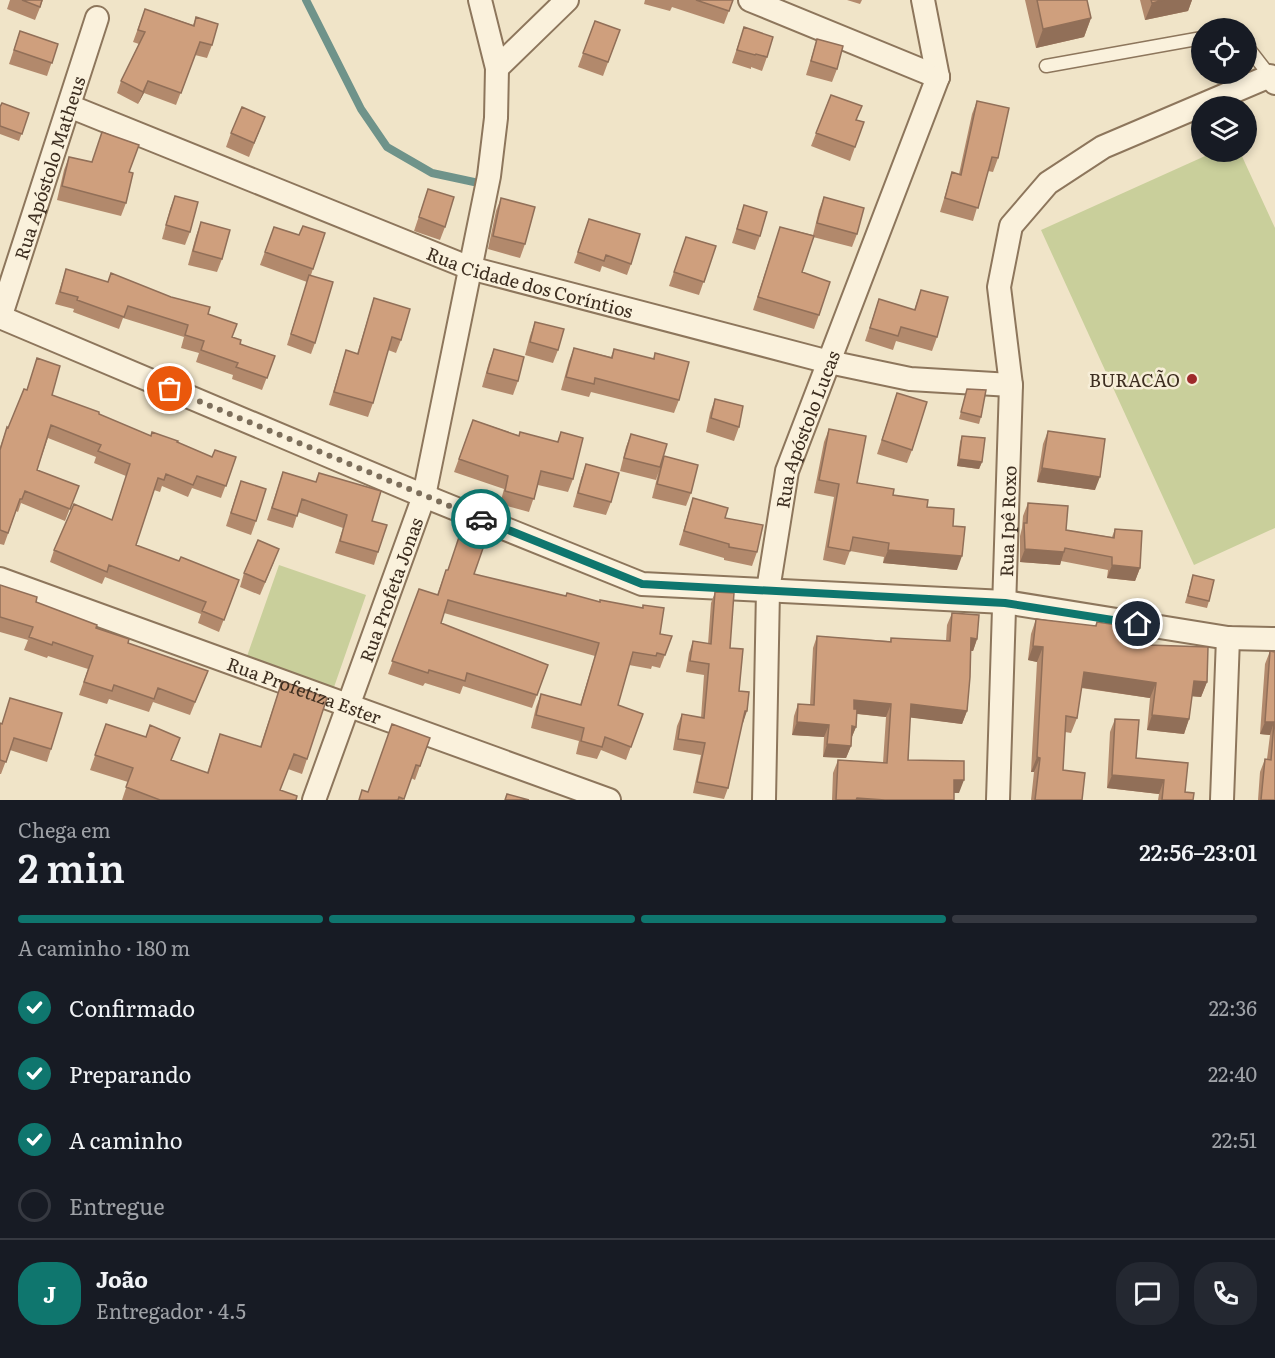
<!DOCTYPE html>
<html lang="pt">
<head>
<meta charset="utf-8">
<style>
  body { margin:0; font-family:Literata,serif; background:#242831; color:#f1f3f6; height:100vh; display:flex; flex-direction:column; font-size:22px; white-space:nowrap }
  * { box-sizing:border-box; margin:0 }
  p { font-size:20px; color:#9ea1a6 }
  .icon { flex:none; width:33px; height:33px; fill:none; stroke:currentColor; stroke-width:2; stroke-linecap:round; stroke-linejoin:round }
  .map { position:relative; height:800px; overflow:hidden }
  .details { display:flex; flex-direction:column; background:#171b24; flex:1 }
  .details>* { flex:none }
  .fabs { position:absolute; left:1191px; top:18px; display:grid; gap:12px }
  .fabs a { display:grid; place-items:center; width:66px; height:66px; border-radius:50%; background:#171b24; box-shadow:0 3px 9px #0003; font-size:30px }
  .pin { position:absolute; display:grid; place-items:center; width:51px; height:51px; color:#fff; margin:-26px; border:3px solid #fff; border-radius:50%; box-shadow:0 2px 6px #0007 }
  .courier { position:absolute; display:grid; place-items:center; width:60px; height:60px; margin:-30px; border:4px solid #0f766e; border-radius:50%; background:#fff; color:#222; box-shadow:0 2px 8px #0007 }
  .headline em { font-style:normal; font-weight:600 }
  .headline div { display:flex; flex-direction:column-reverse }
  .headline { display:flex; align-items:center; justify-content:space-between; height:102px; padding:0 18px }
  h1 { font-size:39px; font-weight:600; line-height:45px }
  .bar { display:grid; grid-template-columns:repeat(4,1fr); gap:9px 6px; align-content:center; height:72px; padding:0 18px }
  .bar i { height:8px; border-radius:4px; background:#363941 }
  .bar .selected { background:#0f766e }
  .bar p { grid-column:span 4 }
  .line { display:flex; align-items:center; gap:15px; padding:0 18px; border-top:2px solid #363941 }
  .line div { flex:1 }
  .round { display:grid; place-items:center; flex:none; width:63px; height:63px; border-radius:24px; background:#242831 }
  ol { padding:0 18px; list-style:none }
  li { display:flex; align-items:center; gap:18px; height:66px }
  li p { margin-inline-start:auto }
  li .icon { padding:6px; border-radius:50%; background:#0f766e; color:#fff; stroke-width:4 }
  li:last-child { color:#9ea1a6 }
  li i { width:33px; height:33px; border:3px solid #363941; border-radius:50% }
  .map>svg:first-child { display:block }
</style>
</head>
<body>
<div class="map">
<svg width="1275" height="800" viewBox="0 0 1275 800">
  <rect width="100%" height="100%" fill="#f0e4c8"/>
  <path fill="#c9cf9b" d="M1214,152H1240L1275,228V528L1194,565L1041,230Z
    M279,565L366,595L333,690L246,659Z"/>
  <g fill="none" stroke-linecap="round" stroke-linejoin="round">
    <path stroke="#6f938a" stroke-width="8" d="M306,0L361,109L387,147L432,173L474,182"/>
    <defs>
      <path id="lane" d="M1246,45L1270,76
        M1046,66L1202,38"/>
      <g id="street">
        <path d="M750,0L938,77"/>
        <path d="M923,0L938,77"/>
        <path d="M497,68L567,0"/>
        <path id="s1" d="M69,106L470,268L829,362L910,379L1011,385"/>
        <path d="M0,317L424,496L642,584L1005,602L1228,638L1275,639"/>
        <path id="s2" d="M0,318L97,18"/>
        <path id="s3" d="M0,579L609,800"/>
        <path id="s4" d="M314,800L424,496L489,176L496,118L497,68L480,0"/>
        <path id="s5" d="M764,800L768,590L787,471L938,77"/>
        <path id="s6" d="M998,800L1011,385L999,287L1011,226L1048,183L1103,147L1270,76L1275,83"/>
        <path d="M1222,800L1228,638"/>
      </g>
    </defs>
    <use href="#lane" stroke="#8d765c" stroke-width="15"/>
    <use href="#street" stroke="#8d765c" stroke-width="26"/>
    <use href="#lane" stroke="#faf1dc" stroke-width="12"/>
    <use href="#street" stroke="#faf1dc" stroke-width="22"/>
  </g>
  <path fill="#b2896c" d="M10,0H43L35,20L7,9Z
    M645,0H733L724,24L672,7L670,11L644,4Z
    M847,0H862L860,4Z
    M1025,0H1087L1091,18L1084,37L1036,48Z
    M1140,0H1192L1188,11L1145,20Z
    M145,9L193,25L196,17L212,45L207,58L195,55L176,105L144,93L138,104L117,93L121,81L139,44L133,42Z
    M595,21L620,30L603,76L578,67Z
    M744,27L767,57L762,71L751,67V69L732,63Z
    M20,31L58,44L47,76L9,64Z
    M817,39L837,69L832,82L806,75Z
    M831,95L857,120L864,122L850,161L811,146Z
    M977,101L998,158L993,172L988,171L973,221L940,212L952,172L959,174L972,114Z
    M0,107L29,113L19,141L0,134Z
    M265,117L249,157L226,147L231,133Z
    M69,157L129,172L126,203L121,216L57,200L64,170Z
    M428,189L445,227L440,240L414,231Z
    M175,196L190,232L185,245L162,239L170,209Z
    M824,197L857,234L852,247L813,237L802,272L819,315L814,329L753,310L780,227L813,235L819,210Z
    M501,198L525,244L520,258L488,249L496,211Z
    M744,205L760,236L755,250L732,243Z
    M589,219L631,264L627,275L602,266L600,272L574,263Z
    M201,222L222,259L217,272L188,265L196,236Z
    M274,227L299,235L325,233L311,275L315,343L311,354L287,345L307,282L260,265Z
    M686,237L716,246L699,295L669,286Z
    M66,269L208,314L240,344L275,356L262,390L232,379L233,375L196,362L199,353L181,348L184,337L123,318L119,329L73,312L74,309L55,304Z
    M921,290L937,337L932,351L896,341L893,350L865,341L879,299L914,310Z
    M374,298L401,340L396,353L388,350L373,403L368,417L329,405L346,350L357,354Z
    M535,322L558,350L553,363L525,355L530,336Z
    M574,348L611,357L614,349L653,359L655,353L679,400L674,413L591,392L589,397L561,390L569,361Z
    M494,349L518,381L513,395L482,387L489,362Z
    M37,358L52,395L151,436L177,442L212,457H236L221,498L192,488L188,497L162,486L160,492L154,490L136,545L179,561L239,580L219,632L198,623L201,614L105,577L102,584L50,562L54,550L112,520L126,476L94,463L96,457L48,438L37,470L79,486L65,521L21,503L18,512L16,511L4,545L0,544V447L7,427L8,428L27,390Z
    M967,389L981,417L979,424L959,419Z
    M897,393L912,450L907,463L877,454Z
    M715,399L739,427L734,441L706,432L710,413Z
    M473,420L518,435L557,442L561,432L573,479L568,492L538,485L529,512L500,504L504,489L454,472Z
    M829,429L857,483L893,495L927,507L953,526L957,570L883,563L884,557L850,551L845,565L823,560L834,497L814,493L824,442Z
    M1048,431L1095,490L1037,482L1043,444Z
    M631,434L660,467L656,480L620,471L626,447Z
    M962,436L982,462L979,469L957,466L960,442Z
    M664,456L691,493L686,506L652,498L659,470Z
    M586,464L611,502L606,515L573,507L581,478Z
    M283,472L372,521L378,552L374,565L335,553L343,528L298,512L293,528L267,520Z
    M236,495L256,521L251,535L226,526Z
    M693,498L725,518L757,552L752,566L724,560V558L679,545Z
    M1028,503L1066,530L1112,537L1115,529L1140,568L1135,581L1107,578L1108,570L1061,561L1060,565L1020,562V536L1022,528L1023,516Z
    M274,562L260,595L240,587L244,573Z
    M446,570L474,574L565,596L642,608L643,605L660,634L672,636L660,668L652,666L651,669L629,665L618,705L643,714L626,760L601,750L597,759L576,754L579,741L531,728L536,707L541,694L580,705L595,656L444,613L441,623L548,665L532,708L463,686L460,694L425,683L423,686L388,674L419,589L437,595Z
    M1193,575L1209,601L1207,608L1185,603Z
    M0,585L36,602L128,643L208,671L190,715L153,702L149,712L109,699L107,704L79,695L88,669L48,656L47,658L24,650L28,640L0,632Z
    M715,592L730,648L739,691L743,723H742L728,788L724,799L693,793L701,755L673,750L677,726L682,714L701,718L704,675L686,672L689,653L693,641L708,644L711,603Z
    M952,613L977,639L973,651H971L967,711L962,724L910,717L908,760L959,793H954V800H832L833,773L838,760L883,763L886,717L857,714L856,727L851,739V746L846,758L823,757L824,737L792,735L794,716L798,704L810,705L813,648L817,636L890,641L891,638L946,641L947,625Z
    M1036,619L1095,626L1097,622L1116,633L1148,645L1207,682L1201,697L1192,696L1189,719L1184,734L1147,730L1150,698L1081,688L1077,718L1071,733L1065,732L1063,770L1082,800H1031L1034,772H1031L1037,662L1028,660L1031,634Z
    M1270,651L1275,652V800H1258L1260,772L1265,759H1267L1270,735L1260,734L1265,664Z
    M282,681L307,759L302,774L288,769L280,790L296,800H122L128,782L90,770L106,724L172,760L207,773L220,734L260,747Z
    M1115,719L1136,758L1185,792L1193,800H1158L1159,794L1107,788L1110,732Z
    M0,723L51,749L47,762L10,750L1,774H0Z
    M430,738L415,780L411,778L403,800H359Z"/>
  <path fill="#916f58" d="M1164,0H1192L1188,11L1145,20L1152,3Z
    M1091,18L1084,37L1036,48L1043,29Z
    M148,81L144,93L138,104L143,92Z
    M959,459L982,462L979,469L957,466Z
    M1042,468L1100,477L1095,490L1037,482Z
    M1025,549L1064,552L1060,565L1020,562Z
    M888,550L962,556L957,570L883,563Z
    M1112,565L1140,568L1135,581L1107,578Z
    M971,638L977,639L973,651H966Z
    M1033,646L1043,647L1037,662L1028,660Z
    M1084,672L1156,683L1150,698L1078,687Z
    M1194,681L1207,682L1201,697L1189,696Z
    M854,700L891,704L886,717L850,713Z
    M911,704L967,711L962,724L906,717Z
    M745,711H747L743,723L740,722Z
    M1152,715L1189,719L1184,734L1147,730Z
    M797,722L829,725L824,737L792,735Z
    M1265,722H1274L1270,735L1260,734Z
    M852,726L856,727L851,739Z
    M827,744L851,746L846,758L823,757Z
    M1037,757L1040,758L1034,772H1031Z
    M1112,775L1164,780L1159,794L1107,788Z
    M954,780H964L959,793H950Z
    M857,798L885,800H856Z"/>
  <path fill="#cf9f7d" stroke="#916f58" stroke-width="1.5" d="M22,0H42L40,7Z
    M696,0H733L729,11Z
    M1037,0H1087L1091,18L1043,29Z
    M1151,0H1164L1152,3Z
    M145,9L194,26L196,17L218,24L212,45L200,42L181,93L148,81L143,92L121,81L145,32L138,30Z
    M595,21L620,30L608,62L583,53Z
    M744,27L773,37L767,57L756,54L755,55L737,50Z
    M20,31L58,44L52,63L14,50Z
    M817,39L843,46L837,69L811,61Z
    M831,95L862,106L856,120L864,122L855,147L816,133Z
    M977,101L1009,108L998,158L992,157L978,208L945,198L952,172L961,175Z
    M2,103L29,113L22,134L0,126V107Z
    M242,107L265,117L254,143L231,133Z
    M102,132L139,145L129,172L133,173L126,203L62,186L69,157L92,162Z
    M428,189L454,197L445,227L419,217Z
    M175,196L198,202L190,232L166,225Z
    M824,197L864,208L857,234L817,223Z
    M501,198L535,207L525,244L493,236Z
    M744,205L767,212L760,236L737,229Z
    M589,219L640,234L631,264L606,255L604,261L578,252Z
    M201,222L230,230L222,259L193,251Z
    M303,226L325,233L313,269L265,252L274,227L299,235Z
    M780,227L814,236L802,272L830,282L819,315L758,297Z
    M686,237L716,246L704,282L674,272Z
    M66,269L108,282L111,273L171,297L210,307L208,314L237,324L232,337L241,340L240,344L275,356L267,378L236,367L238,363L201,350L204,341L185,335L188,325L128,306L124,317L77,300L78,297L60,292Z
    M309,275L333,282L315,343L291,334Z
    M921,290L948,297L937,337L901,327L898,336L870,328L879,299L915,310Z
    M374,298L410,309L401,340L392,337L373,403L334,392L346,350L358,354Z
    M535,322L564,329L558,350L530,342Z
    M574,348L612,358L614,349L654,359L655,353L689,362L679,400L595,378L594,384L566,377Z
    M494,349L524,357L518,381L487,373Z
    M37,358L60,366L52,395L99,412V414L151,436L152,432L178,441L177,442L212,457L215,450L236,457L226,486L197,476L193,485L166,474L164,480L158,478L136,545L179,561L181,557L239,580L224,620L202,611L206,602L109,565L107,572L54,550L74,504L112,520L130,464L98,451L101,445L51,425L37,470L79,486L70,509L25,491L22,499H20L8,533L0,530V450L7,427L8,428L24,389L27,390Z
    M967,389L986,390L981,417L961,412Z
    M897,393L927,402L912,450L882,440Z
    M715,399L743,406L739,427L711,418Z
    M473,420L519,436L520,432L558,442L561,432L583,438L573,479L541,471L534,499L505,491L508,476L459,459Z
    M829,429L866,436L857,483L894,489L893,495L928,500L927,507L954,509L953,526L965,527L962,556L888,550L889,543L853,537L850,551L828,547L839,484L819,480Z
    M1048,431L1105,439L1100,477L1042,468Z
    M631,434L667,444L660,467L624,458Z
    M962,436L985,438L982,462L959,459Z
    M664,456L698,465L691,493L657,484Z
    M586,464L619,473L611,502L578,493Z
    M283,472L316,482L319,473L381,491L372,521L387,525L378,552L340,541L347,515L302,499L297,516L272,508Z
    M241,481L266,489L256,521L231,513Z
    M693,498L728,508L725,518L763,525L757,552L729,547V544L684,531Z
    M1028,503L1068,506L1066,530L1114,538L1115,529L1142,531L1140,568L1112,565V557L1065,548L1064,552L1025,549L1024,523H1027Z
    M463,525L488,534L474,574L566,596L567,593L600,602V600L643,608V605L664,608L660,634L672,636L665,655L657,653L656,656L633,652L618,705L643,714L631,747L605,737L602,747L581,741L584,728L536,715L541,694L581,705L599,643L448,600L441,623L548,665L537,695L467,673L465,681L429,670L428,673L392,661L419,589L438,595L446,570H448Z
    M258,540L279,549L265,582L244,573Z
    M1193,575L1214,580L1209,601L1188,596Z
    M0,585L37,597L36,602L97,625L96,628L129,639L128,643L208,671L195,702L158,688L154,699L114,685L112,691L84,682L93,656L53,642L52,645L29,637L33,627L0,617Z
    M715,592L734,593L730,648L743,649L739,691L749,692L747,711H745L728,788L697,782L705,743L678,739L682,714L704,718L709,664L690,661L693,641L711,644Z
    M952,613L979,615L977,639L971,638L970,677L967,711L911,704L908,760L964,761V780H954V800H885L857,798L856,800H836L838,760L887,763L891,704L854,700V709H857L856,727L852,726L851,746L827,744L829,725L797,722L798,704L814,705L817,636L891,642V638L950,641Z
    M1036,619L1096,626L1097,622L1117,625L1116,633L1149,638L1148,645L1208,647L1207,682L1194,681L1189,719L1152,715L1156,683L1084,672L1077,718L1066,716L1063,770L1085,773L1082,800H1035L1040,758L1037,757L1043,647L1033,646Z
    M1270,651L1275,652V800H1261L1265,759L1271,760L1274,722H1265Z
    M282,681L327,698L307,759L294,754L280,790L297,796L296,800H160L126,787L133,768L95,755L106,724L146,737L150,725L180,738L171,760L208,773L220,734L261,747Z
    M10,698L62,713L51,749L14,738L6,762L0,760V723L2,724Z
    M1115,719L1139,720L1136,758L1188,763L1185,792L1194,793L1193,800H1162L1164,780L1112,775Z
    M392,724L430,738L420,766L416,765L404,799L399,797L398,800H359L362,790L368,792Z
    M507,794L529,800H505Z"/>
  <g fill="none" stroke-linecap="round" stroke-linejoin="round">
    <path stroke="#7c6e5b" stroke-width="6" stroke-dasharray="0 10.8" d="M170,389L481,519"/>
    <path stroke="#0f766e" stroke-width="8" d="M481,519L642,584L1005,603L1138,624"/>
  </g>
  <circle fill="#9e2a2b" stroke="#f7eed8" stroke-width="2" cx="1192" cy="379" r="6"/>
  <g text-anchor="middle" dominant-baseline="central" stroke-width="5" stroke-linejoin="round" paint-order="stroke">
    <g font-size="18" fill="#3d2e20" stroke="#f7eed8">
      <text stroke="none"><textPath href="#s2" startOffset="158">Rua Apóstolo Matheus</textPath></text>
      <text stroke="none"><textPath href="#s1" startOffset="494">Rua Cidade dos Coríntios</textPath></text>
      <text stroke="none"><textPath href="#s5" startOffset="376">Rua Apóstolo Lucas</textPath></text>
      <text stroke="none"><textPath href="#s6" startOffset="279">Rua Ipê Roxo</textPath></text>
      <text stroke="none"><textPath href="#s4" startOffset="224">Rua Profeta Jonas</textPath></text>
      <text stroke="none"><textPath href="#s3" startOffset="324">Rua Profetiza Ester</textPath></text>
    </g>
    <g font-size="18" fill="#3d2e20" stroke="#f7eed8" text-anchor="end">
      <text x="1180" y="379">BURACÃO</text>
    </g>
  </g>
</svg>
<div class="fabs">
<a><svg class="icon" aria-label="locate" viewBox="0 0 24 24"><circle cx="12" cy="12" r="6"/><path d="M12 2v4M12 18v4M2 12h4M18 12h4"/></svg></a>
<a><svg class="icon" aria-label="layers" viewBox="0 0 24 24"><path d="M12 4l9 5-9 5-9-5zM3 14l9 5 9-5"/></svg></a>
</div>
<div class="pin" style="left:170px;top:389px;background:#ea580c"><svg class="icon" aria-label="bag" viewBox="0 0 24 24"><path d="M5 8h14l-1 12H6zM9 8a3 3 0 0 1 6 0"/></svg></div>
<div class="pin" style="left:1138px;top:624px;background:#1f2937"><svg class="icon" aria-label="home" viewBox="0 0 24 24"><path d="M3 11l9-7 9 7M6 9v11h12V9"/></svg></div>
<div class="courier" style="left:481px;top:519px"><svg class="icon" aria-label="car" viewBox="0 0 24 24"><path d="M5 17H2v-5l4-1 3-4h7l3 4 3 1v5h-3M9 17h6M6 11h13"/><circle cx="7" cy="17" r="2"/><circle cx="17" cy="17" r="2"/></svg></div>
</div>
<section class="details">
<div class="headline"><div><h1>2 min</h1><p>Chega em</p></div><em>22:56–23:01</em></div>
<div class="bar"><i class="selected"></i><i class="selected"></i><i class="selected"></i><i></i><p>A caminho · 180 m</p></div>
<ol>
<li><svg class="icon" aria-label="check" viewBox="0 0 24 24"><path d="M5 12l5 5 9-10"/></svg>Confirmado<p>22:36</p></li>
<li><svg class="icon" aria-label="check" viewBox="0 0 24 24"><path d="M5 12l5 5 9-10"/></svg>Preparando<p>22:40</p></li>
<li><svg class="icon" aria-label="check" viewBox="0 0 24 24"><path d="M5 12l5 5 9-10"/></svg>A caminho<p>22:51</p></li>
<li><i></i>Entregue</li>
</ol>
<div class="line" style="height:108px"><b class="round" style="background:#0f766e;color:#fff">J</b><div><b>João</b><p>Entregador · 4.5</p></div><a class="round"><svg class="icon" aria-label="chat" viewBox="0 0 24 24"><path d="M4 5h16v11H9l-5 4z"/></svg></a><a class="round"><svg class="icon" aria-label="phone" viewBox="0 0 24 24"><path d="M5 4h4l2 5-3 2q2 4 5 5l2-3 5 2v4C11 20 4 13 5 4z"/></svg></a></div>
</section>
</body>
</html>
